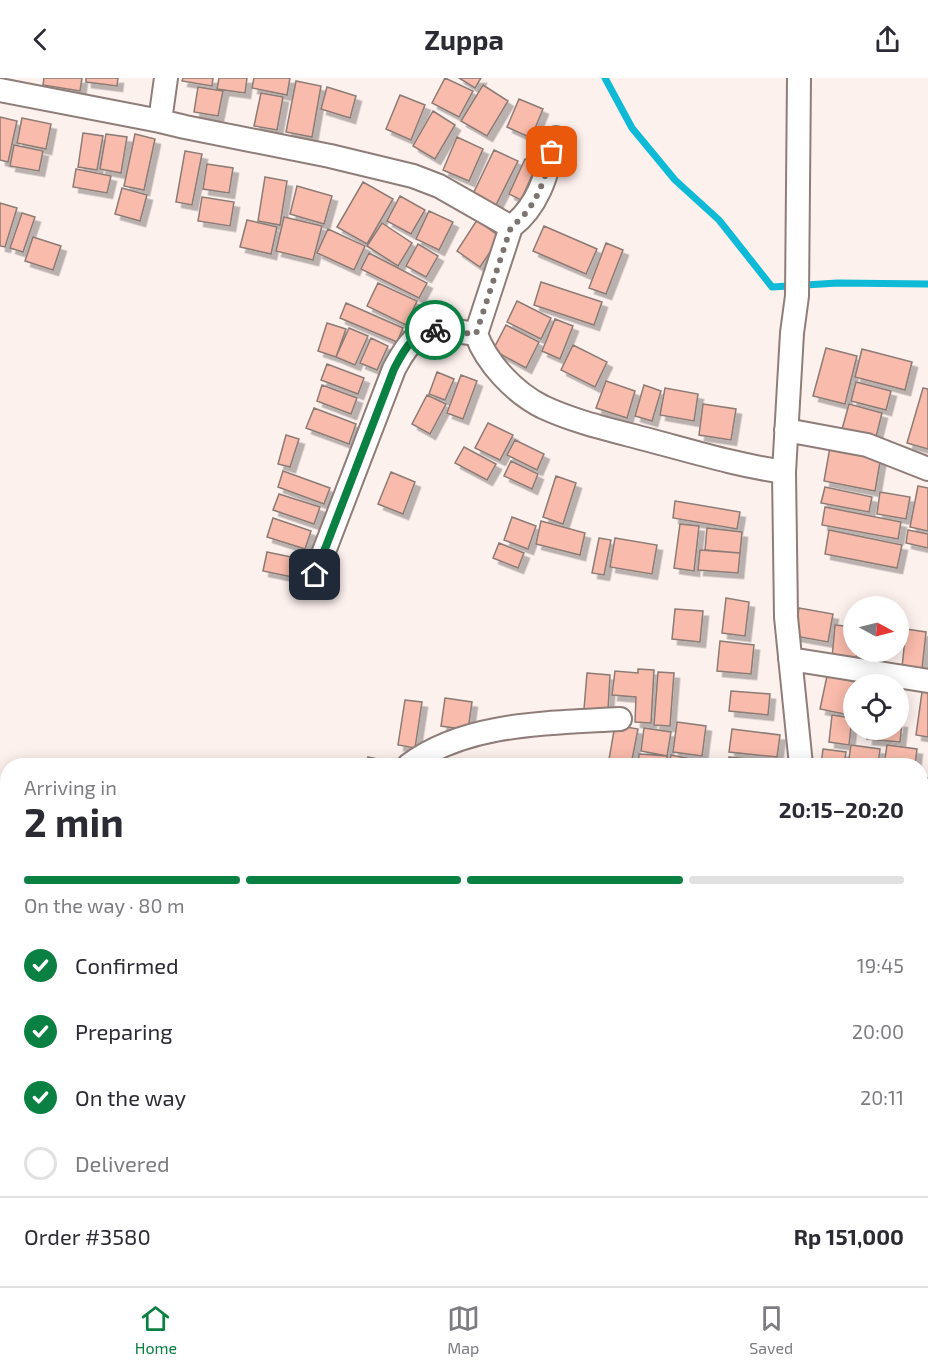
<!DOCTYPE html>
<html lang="en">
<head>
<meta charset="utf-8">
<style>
  body { margin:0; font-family:"Exo 2",sans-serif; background:#f7f7f7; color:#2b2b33; height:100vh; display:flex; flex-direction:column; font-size:22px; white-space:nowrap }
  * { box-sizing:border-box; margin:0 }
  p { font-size:20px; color:#7c7c81 }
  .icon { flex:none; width:33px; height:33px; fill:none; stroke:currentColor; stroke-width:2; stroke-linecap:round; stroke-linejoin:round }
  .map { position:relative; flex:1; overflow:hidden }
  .panel { position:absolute; left:0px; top:680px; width:928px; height:530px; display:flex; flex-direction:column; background:#fff; border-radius:24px 24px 0 0; box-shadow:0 3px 15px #0003 }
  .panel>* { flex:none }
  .needle { width:39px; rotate:97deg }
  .controls { position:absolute; left:843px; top:518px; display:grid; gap:12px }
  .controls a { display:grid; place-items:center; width:66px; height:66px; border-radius:50%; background:#fff; box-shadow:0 3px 15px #0003; font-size:30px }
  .pin { position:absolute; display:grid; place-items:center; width:51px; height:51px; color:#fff; margin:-26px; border-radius:12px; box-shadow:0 3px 9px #0006 }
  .courier { position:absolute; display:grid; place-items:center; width:60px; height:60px; margin:-30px; border:4px solid #0b8043; border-radius:50%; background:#fff; color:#222; box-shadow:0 2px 8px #0007 }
  .summary em { font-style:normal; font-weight:700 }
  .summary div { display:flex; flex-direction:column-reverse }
  .summary { display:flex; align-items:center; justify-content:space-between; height:102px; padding:0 24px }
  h1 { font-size:39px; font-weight:700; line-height:45px }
  .bar { display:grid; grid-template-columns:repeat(4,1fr); gap:9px 6px; align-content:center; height:72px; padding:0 24px }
  .bar i { height:8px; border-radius:4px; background:#e1e1e2 }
  .bar .on { background:#0b8043 }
  .bar p { grid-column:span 4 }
  .line { display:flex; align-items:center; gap:15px; padding:0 24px; border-top:2px solid #e1e1e2 }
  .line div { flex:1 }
  ol { padding:0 24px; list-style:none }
  li { display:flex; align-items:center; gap:18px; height:66px }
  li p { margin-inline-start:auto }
  li .icon { padding:6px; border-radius:50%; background:#0b8043; color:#fff; stroke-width:4 }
  li:last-child { color:#7c7c81 }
  li i { width:33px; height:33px; border:3px solid #e1e1e2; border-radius:50% }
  header { display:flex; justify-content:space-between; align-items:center; height:78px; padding:0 24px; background:#fff; font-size:27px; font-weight:700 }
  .tabs { display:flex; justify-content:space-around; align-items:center; height:84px; border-top:2px solid #e1e1e2; background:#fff; font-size:16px; color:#7c7c81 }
  .tabs a { display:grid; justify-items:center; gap:3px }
  .tabs .on { color:#0b8043 }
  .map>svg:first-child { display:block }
</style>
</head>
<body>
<header><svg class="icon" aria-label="back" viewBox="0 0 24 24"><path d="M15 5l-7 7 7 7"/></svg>Zuppa<svg class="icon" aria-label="share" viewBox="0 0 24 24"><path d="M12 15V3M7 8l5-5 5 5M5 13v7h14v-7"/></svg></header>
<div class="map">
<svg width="928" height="1208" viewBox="0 0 928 1208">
  <defs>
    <filter id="shadow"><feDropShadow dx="5.5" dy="5.5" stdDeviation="0" flood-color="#0004"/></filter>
  </defs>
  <rect width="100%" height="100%" fill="#fdf1ee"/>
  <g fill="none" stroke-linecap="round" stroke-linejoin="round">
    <path stroke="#0ebad6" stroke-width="7" d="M605,0L632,50L675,102L719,142L772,209L838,205L928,206"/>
  </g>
  <path fill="#f9bbab" stroke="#8c7b76" stroke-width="1.5" filter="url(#shadow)" d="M44,0H82L80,13L43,7Z
    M86,0H118L117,8L86,4Z
    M183,0H213L212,8L182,3Z
    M219,0H247L245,15L217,11Z
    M254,0H290L287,17L252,10Z
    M445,0L473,13L459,39L432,25Z
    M459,0H481L475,10Z
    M296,3L321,8L312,59L286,54Z
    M483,7L508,23L487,58L461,43Z
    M198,9L223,13L218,38L194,34Z
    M327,9L356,18L350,40L321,31Z
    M261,15L283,19L277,52L254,48Z
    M400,17L425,27L411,62L386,51Z
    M519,21L543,31L531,60L507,49Z
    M433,33L455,47L435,81L413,68Z
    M0,39L17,43L8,84L0,82Z
    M22,40L51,46L46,71L17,65Z
    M83,55L103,58L97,92L78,89Z
    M106,56L127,59L121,95L100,91Z
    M135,56L155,61L144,112L124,108Z
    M457,59L483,71L469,103L443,92Z
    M14,67L43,73L39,93L10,88Z
    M494,72L518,83L496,127L473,116Z
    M185,73L202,76L192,127L176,124Z
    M525,81L537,86L521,122L509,116Z
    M207,86L233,90L229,115L203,111Z
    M76,91L111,98L107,115L73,109Z
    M265,99L287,103L280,147L258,143Z
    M363,104L393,121L367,166L337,149Z
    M297,108L332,118L324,146L290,136Z
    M122,110L147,117L140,143L115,136Z
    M400,118L425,132L411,156L387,143Z
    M202,119L234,124L230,148L198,143Z
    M0,125L17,130L5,169L0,168Z
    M429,133L453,144L439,172L416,161Z
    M22,135L35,139L23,174L10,170Z
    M284,139L322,148L313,182L276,173Z
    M247,142L277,149L271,176L240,169Z
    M477,142L500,159L480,189L457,173Z
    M382,145L412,165L398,188L367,168Z
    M544,148L597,171L586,196L533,173Z
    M328,151L365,168L354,192L317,175Z
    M33,159L61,168L53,192L25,183Z
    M606,165L623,172L606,216L589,210Z
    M418,166L438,178L426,199L406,188Z
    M369,175L427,205L419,220L361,191Z
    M541,204L602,224L594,247L534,227Z
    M378,205L417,223L406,247L367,228Z
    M517,223L551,240L541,261L507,244Z
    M346,225L403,250L397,264L340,240Z
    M555,241L573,248L560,281L542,273Z
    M327,245L346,251L336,279L318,273Z
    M506,247L539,264L526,290L493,272Z
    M349,250L368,258L355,287L336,279Z
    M371,260L388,268L377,292L360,285Z
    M573,267L607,284L595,309L561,292Z
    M826,270L857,278L845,326L813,318Z
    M862,271L912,284L905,312L855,299Z
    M327,286L364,300L358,316L321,302Z
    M437,294L454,301L445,322L429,316Z
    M461,297L477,303L463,341L447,335Z
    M606,303L635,313L627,340L596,330Z
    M856,304L891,313L886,332L851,323Z
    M322,307L357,320L351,336L317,323Z
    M644,307L661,313L652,343L635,338Z
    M665,310L698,316L694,343L660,337Z
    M923,310L928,311V371L907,365Z
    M427,317L446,326L430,356L412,346Z
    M703,326L736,331L731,362L699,357Z
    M849,326L882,335L875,363L841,355Z
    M314,330L356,346L349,366L306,350Z
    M488,345L513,357L500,382L475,370Z
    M286,357L299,361L290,389L278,386Z
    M515,362L544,376L537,392L507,377Z
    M464,369L496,386L487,402L455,385Z
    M830,369L881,378L875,413L824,403Z
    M511,383L538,396L532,411L504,398Z
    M283,393L330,410L324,426L278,409Z
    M391,394L415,404L403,436L378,426Z
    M556,398L576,405L563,446L543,439Z
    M918,408L928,410V453L910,449Z
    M825,409L872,419L869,434L821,425Z
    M880,414L910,419L906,441L877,436Z
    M279,416L320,429L314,446L273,432Z
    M675,423L740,434L737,451L673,440Z
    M825,429L901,444L898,461L822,447Z
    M512,439L536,448L528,471L504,462Z
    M273,440L311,453L305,471L267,459Z
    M541,443L585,455L580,477L536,466Z
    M680,446L699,448L694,493L674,490Z
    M707,450L742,454L740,475L705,472Z
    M829,452L902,467L897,490L825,476Z
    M908,452L928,456V470L906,465Z
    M599,460L611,462L604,497L592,495Z
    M615,460L657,467L652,496L610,489Z
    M499,465L524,475L518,490L493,480Z
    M700,472L740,475L738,495L698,492Z
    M267,474L306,482L302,501L263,493Z
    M726,520L749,524L745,558L722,555Z
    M799,530L833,536L828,564L795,558Z
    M675,531L703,533L700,564L672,561Z
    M835,547L854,549V573H857L856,582L832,580Z
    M906,551L926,554L922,591L902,589Z
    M720,563L754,567L751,596L717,593Z
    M861,573H878L876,584L859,582Z
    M638,591L654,592L651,645L635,644L636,619L612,617L615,593L638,595Z
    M658,594L674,595L670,648L654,647Z
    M587,595L610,597L608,632L584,631Z
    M827,598L861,605L854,606V638L820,631Z
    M923,607L928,608V659L916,657Z
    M731,613L770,616L768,637L729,633Z
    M445,620L472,624L468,652L441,648Z
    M405,622L422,624L415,670L398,667Z
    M832,637L852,640L849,667L829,664Z
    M677,644L706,648L702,678L673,674Z
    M898,644H902L900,664L867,661L868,651H898Z
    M615,647L638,651L631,687H608Z
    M644,650L671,654L667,678L641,673Z
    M732,651L780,657L777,679L729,674Z
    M851,667L880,671L878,687H848Z
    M887,667L917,671L915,687H884Z
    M823,671L846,674L844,687H821Z
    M639,676L667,678V687H638Z
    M671,677L701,683L700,687H669Z
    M368,679L393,684L392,687H367Z
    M729,679L757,682L756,687H728Z
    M923,727L928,728V759L921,758Z
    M0,739L8,741V773L0,771Z
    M925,762L928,763V797L921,795V780Z
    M0,774L8,776V802L0,800Z
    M0,882L8,883V915L0,914Z
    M921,899L928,900V942L921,941Z
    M0,919L8,921V951L0,949Z
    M925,1013H928V1048L921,1046V1028Z
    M921,1048L928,1050V1075L921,1073Z
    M424,1202L442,1203L441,1208H423Z
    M777,1202H801L797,1208H773Z
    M845,1202H868L865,1208H842Z
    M873,1202H881L896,1208H870Z"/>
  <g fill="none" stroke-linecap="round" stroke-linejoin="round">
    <defs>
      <path id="minor" d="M0,12L160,43L185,49L330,78L413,98L439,108L511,149L476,256C487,286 515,315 543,329C575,344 611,352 645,361C691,373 736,387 784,394L786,539L801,687
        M160,43L166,0
        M511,149C540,127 547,94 556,60
        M786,352L867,367L928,391
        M784,394L792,255L797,218L799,0
        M315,497L394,291C418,246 428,249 476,256
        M790,581L928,603
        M409,687C466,644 552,645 620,641
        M921,712H928
        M921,991L928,970
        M921,1197L926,1186
        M736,1202L744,1208
        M344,1208L346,1202
        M834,1208L837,1202"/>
      <path id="tertiary" d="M0,837L8,838
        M921,969L928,970"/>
    </defs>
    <use href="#minor" stroke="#8e7d78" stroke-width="26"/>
    <use href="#tertiary" stroke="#8e7d78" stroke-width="32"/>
    <use href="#minor" stroke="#fff" stroke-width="22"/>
    <use href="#tertiary" stroke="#fff" stroke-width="28"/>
  </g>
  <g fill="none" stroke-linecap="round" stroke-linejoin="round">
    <path stroke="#7c7471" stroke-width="6" stroke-dasharray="0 10.8" d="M435,252L476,256L511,149C536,130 544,104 552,74"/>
    <path stroke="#0b8043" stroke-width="8" d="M315,497L394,291C403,274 413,253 435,252"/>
  </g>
</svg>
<div class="controls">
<a><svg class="needle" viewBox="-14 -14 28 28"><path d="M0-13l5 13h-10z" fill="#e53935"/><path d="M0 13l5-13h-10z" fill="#7c7c81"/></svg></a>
<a><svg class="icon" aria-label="locate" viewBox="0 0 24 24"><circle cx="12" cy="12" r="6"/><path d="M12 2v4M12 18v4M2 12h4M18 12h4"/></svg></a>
</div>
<div class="pin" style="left:552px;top:74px;background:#ea580c"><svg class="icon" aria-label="bag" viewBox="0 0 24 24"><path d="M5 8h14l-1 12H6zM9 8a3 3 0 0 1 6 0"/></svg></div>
<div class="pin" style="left:315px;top:497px;background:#1f2937"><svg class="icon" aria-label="home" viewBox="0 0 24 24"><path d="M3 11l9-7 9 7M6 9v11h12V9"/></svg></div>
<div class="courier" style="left:435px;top:252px"><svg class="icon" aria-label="bike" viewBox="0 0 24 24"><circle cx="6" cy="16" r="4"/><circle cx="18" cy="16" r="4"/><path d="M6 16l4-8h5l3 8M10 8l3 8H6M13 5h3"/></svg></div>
<section class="panel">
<div class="summary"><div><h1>2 min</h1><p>Arriving in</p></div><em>20:15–20:20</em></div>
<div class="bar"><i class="on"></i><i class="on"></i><i class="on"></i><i></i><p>On the way · 80 m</p></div>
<ol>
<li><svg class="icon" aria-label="check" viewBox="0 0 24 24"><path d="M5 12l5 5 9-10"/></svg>Confirmed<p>19:45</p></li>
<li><svg class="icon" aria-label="check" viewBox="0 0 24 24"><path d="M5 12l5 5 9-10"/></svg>Preparing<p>20:00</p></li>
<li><svg class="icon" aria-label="check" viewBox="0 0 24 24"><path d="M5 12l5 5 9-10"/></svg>On the way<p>20:11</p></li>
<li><i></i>Delivered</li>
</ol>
<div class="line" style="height:78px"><div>Order #3580</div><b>Rp 151,000</b></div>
</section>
</div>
<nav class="tabs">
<a class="on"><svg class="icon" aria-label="home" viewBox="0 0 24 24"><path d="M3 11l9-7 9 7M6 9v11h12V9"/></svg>Home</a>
<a><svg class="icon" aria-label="map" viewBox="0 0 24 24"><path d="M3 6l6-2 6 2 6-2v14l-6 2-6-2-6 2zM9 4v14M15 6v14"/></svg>Map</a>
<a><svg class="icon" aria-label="saved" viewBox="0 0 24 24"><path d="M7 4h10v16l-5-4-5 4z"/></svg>Saved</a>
</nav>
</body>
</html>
